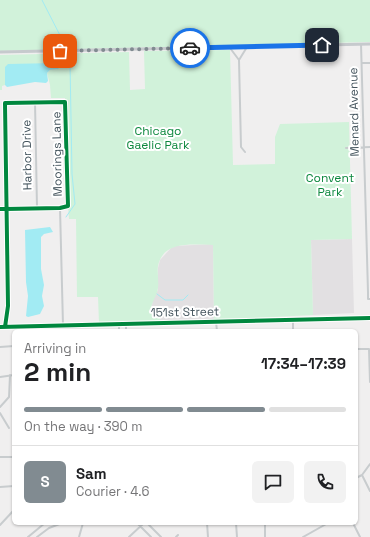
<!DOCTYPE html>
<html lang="en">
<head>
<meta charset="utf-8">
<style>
  body { margin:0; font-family:"Space Grotesk",sans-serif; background:#f2f2f2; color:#202124; height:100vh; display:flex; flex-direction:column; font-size:15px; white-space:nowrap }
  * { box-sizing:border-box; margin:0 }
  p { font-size:13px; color:#757577 }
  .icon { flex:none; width:22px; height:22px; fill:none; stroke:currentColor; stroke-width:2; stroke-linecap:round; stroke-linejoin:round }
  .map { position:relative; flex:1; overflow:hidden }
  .panel { position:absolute; left:12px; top:329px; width:346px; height:196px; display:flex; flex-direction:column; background:#fff; border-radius:6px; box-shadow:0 1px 3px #0004 }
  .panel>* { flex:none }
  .pin { position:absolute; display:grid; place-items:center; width:34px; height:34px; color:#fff; margin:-17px; border-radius:8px; box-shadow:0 2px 6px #0006 }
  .courier { position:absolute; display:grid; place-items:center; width:40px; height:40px; margin:-20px; border:3px solid #1a73e8; border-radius:50%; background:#fff; color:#222; box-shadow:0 1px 5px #0007 }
  .head em { font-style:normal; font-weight:700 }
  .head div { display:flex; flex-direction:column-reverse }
  .head { display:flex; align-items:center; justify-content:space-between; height:68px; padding:0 12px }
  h1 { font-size:26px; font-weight:700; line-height:30px }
  .bar { display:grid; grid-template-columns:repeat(4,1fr); gap:6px 4px; align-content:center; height:48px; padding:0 12px }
  .bar i { height:5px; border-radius:3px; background:#e0e0e0 }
  .bar .current { background:#818b91 }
  .bar p { grid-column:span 4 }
  .line { display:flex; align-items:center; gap:10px; padding:0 12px; border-top:1px solid #e0e0e0 }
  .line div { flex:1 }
  .round { display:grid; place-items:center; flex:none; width:42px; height:42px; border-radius:6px; background:#f2f2f2 }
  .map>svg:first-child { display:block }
</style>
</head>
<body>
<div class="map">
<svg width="370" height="537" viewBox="0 0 370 537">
  <rect width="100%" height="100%" fill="#f0efef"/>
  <path fill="#e2e0e2" d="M352,239L354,313L313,315L311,240Z
    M213,244L214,320L160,322V317L151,311L153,299L158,290V268L160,260L171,248L175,246Z"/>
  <path fill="#d1f2da" d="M0,0H370V42L0,51Z
    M230,50L233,165L275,164V137L280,124L349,122L352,239L311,240L313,315L214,320L213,245C193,245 163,240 158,266C157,273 159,281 158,288C157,296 151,302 151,311L160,317V322L99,323L98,297H77L76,219H69L68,206L65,98H51L50,85L47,73L50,70L58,69L5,67V85L2,86V90H0V55L129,52L130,90L145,89L144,51Z"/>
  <path fill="#a2ebf3" d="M57,63L60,67L58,69L50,70L47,73L48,81L46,83L35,82L7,87L5,85V67L8,64Z
    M50,227L53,232L44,234L41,237V269L44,285L42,296L44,306L40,314L28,317L26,316L28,296L26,282L25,230Z"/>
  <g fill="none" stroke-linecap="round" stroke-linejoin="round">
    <path stroke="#a2ebf3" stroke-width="1" d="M42,0L67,49
      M66,217L75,204L72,174L70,63L67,53
      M157,294L165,300H183L188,295"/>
    <path stroke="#c8ccce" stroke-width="2" d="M361,44L368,292V299H370
      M230,48L239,60L241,147L245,152
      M239,60L247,47
      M362,63H370
      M35,102L37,208
      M346,148L370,147
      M60,208L63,325
      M0,209H5L60,208L68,206L65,102L5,103L8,306L5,327
      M293,320V331
      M216,322L217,331
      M119,324V331
      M126,324V331
      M0,327L370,318
      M0,347L14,346
      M356,349H369
      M369,349L370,382
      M0,377L14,375
      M0,407L9,397L10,375
      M0,413L9,428
      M0,457H14
      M362,475L370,491
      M356,478L362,475L370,464
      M0,487L14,486
      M137,523L151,537
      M147,523L161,537
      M207,523L208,537
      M236,523L237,537
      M265,523V537
      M353,523L360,537
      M0,525L14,510
      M28,537L45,523
      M37,537L49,528L62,523
      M79,537L83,523
      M129,537L144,523
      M176,537L178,535
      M303,537L328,523"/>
    <path stroke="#c6cacd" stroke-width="3" d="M0,52L370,44"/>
    <defs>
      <path id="cycleway" d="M0,209H5L60,208L68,206L65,102L5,103L8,306L5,327
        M0,327L370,318"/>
    </defs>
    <use href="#cycleway" stroke="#fff" stroke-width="6"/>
    <use href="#cycleway" stroke="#00873e" stroke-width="4"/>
  </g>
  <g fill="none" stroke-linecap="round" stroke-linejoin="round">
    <path stroke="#818b91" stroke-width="4" stroke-dasharray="0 7.2" d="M60,51L190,48"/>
    <path stroke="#1a73e8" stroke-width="5" d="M190,48L322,45"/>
  </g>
  <g text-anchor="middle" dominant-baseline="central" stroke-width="4" stroke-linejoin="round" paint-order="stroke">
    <g font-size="12" fill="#45555e" stroke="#fff">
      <text transform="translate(354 112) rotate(-91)">Menard Avenue</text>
      <text transform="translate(57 154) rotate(-91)">Moorings Lane</text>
      <text transform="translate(27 155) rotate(-91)">Harbor Drive</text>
      <text transform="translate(185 312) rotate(-1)">151st Street</text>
    </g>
    <g font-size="12" fill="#0d883e" stroke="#fff">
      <text x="158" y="131">Chicago<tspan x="158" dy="14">Gaelic Park</tspan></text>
      <text x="330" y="178">Convent<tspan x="330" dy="14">Park</tspan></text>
    </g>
  </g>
</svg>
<div class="pin" style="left:60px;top:51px;background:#ea580c"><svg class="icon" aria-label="bag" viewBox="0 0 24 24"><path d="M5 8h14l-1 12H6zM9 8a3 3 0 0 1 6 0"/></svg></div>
<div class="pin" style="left:322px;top:45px;background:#1f2937"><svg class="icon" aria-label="home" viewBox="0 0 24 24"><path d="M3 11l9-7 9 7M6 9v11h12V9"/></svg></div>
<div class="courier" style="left:190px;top:48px"><svg class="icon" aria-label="car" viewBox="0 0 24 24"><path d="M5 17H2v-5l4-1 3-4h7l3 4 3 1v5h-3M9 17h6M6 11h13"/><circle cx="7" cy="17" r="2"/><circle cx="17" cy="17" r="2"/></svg></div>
<section class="panel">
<div class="head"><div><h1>2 min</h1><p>Arriving in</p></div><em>17:34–17:39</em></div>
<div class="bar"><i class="current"></i><i class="current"></i><i class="current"></i><i></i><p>On the way · 390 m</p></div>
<div class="line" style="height:72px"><b class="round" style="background:#818b91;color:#fff">S</b><div><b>Sam</b><p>Courier · 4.6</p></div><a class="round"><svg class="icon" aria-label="chat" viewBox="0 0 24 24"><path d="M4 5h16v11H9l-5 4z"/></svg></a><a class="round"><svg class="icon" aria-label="phone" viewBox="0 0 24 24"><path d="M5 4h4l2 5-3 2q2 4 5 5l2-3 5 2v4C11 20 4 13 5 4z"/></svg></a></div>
</section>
</div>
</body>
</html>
